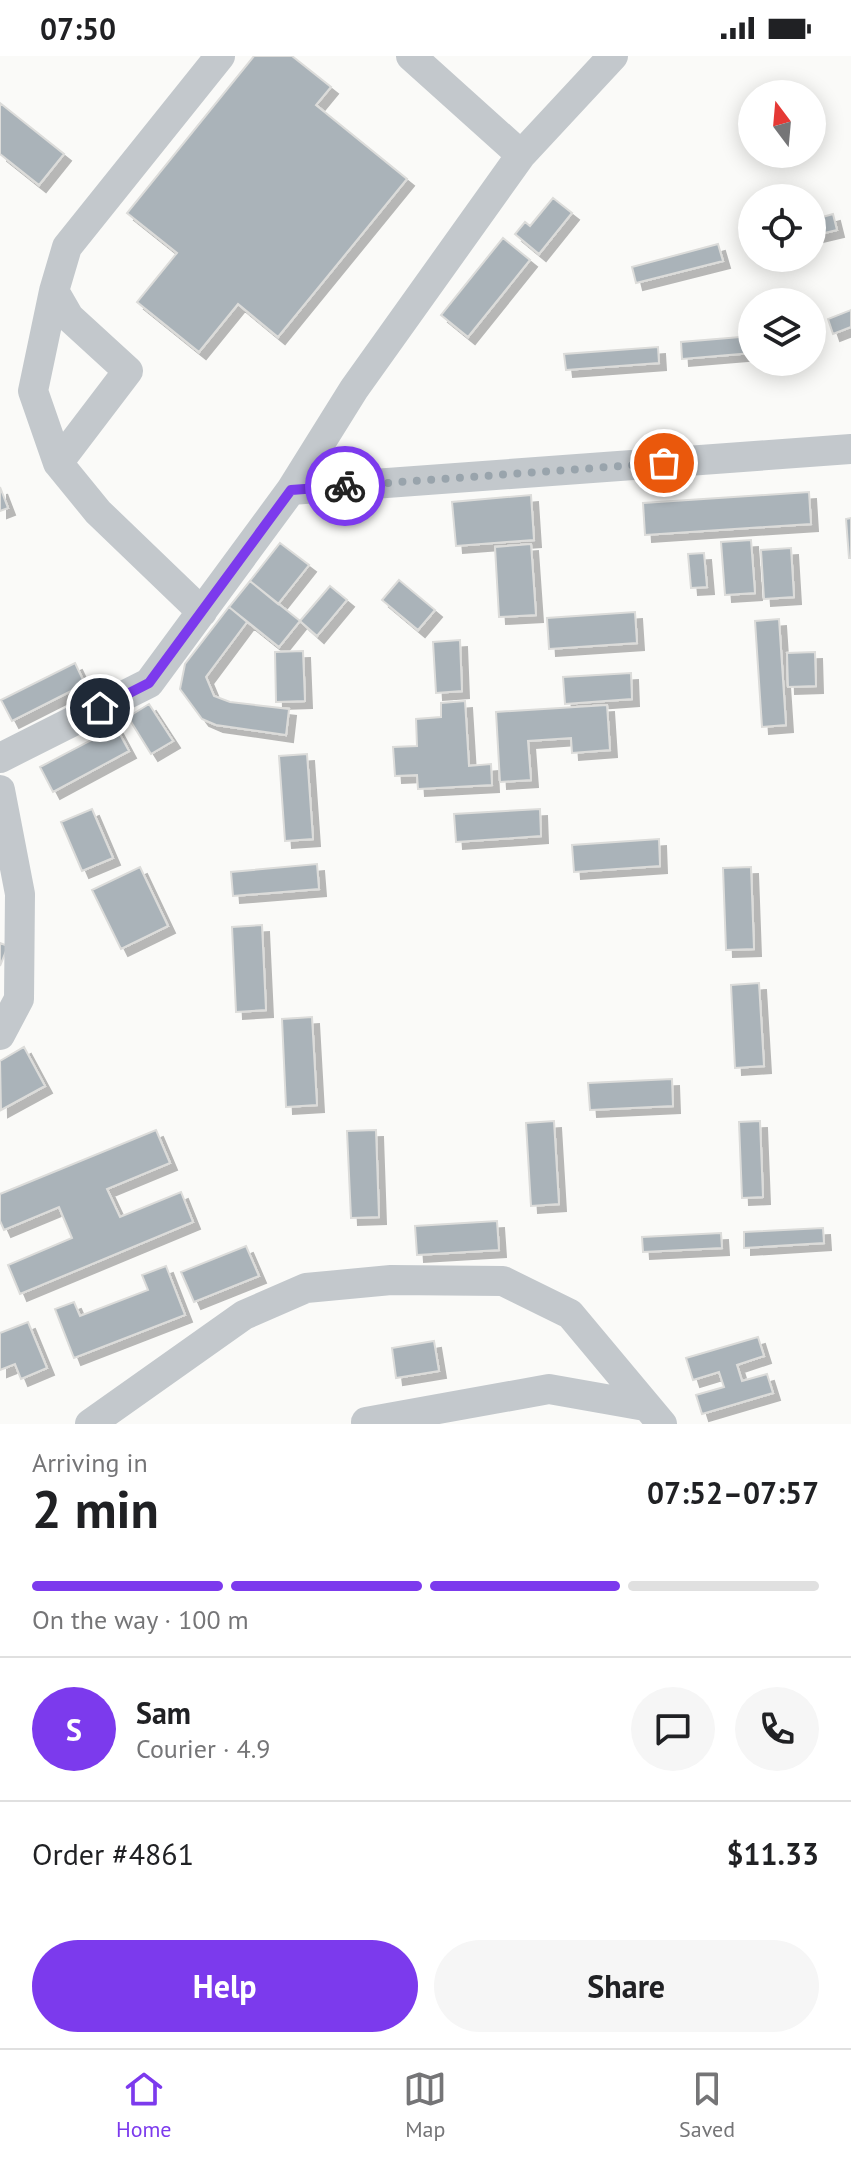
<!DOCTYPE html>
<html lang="en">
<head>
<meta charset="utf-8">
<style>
  body { margin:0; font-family:"PT Sans",sans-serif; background:#f6f6f6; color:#202124; height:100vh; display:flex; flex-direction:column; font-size:30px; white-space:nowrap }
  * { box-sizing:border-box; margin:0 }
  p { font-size:26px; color:#757577 }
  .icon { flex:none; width:44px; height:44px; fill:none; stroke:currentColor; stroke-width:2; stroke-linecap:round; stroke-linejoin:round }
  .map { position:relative; height:1368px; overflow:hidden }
  .panel { display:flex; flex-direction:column; background:#fff; flex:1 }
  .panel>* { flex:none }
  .needle { width:52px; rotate:344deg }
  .fabs { position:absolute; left:738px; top:24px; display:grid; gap:16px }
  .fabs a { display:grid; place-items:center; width:88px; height:88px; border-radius:50%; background:#fff; box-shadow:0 4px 20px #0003; font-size:40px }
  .pin { position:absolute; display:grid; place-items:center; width:68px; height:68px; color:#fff; margin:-34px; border:4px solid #fff; border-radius:50%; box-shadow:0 2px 8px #0007 }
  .courier { position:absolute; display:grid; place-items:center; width:80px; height:80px; margin:-40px; border:6px solid #7c3aed; border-radius:50%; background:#fff; color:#222; box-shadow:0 2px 10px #0007 }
  .headline em { font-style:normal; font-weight:600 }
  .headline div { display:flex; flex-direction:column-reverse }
  .headline { display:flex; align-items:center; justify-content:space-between; height:136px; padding:0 32px }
  h1 { font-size:52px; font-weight:600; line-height:60px }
  .bar { display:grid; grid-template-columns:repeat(4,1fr); gap:12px 8px; align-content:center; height:96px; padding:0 32px }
  .bar i { height:10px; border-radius:6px; background:#e0e0e0 }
  .bar .on { background:#7c3aed }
  .bar p { grid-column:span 4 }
  .line { display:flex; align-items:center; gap:20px; padding:0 32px; border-top:2px solid #e0e0e0 }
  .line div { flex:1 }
  .round { display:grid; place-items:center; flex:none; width:84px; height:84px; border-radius:42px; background:#f6f6f6 }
  .cta { display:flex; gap:16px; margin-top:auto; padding:16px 32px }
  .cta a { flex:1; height:92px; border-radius:48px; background:#7c3aed; color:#fff; font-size:32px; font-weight:600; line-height:92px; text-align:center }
  .cta a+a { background:#f6f6f6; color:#202124 }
  .status { display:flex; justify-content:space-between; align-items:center; height:56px; padding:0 40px; background:#fff; direction:ltr }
  .status svg { height:22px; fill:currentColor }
  .dock { display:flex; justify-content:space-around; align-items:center; height:112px; border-top:2px solid #e0e0e0; background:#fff; font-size:22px; color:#757577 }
  .dock a { display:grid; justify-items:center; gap:4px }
  .dock .on { color:#7c3aed }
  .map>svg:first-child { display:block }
</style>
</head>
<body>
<div class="status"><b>07:50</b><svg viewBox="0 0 49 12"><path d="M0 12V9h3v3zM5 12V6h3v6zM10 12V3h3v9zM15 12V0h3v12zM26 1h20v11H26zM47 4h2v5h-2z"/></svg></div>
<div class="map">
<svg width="851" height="1368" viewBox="0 0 851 1368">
  <defs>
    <filter id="shadow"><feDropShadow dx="7" dy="7" stdDeviation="0" flood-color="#0004"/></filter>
  </defs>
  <rect width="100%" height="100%" fill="#fafaf8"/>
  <path fill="#aab3b9" stroke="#dcdcda" stroke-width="2" filter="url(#shadow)" d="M254,0H292L331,31L316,49L407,123L278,281L238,248L199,296L137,246L177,197L127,157Z
    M0,47L64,98L39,129L0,98Z
    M553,142L572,157L539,198L515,178L525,166L530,170Z
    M833,158L837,174L812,180V164Z
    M503,182L530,204L468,281L441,259Z
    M718,188L723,205L636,227L632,211Z
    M851,254V271L833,278L828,263Z
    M752,280V297L682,303L681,286Z
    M658,291L659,307L566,314L564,298Z
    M0,431L8,452L0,455Z
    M809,436L811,468L645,479L643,447Z
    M531,439L534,484L456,490L452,446Z
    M851,462V502H849L846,463Z
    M751,484L755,537L725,539L721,486Z
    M280,487L309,509L278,548L250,525Z
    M531,488L536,559L499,561L495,491Z
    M791,492L794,541L764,543L761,494Z
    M704,497L707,531L691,532L688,498Z
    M399,524L435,554L418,574L382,544Z
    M250,525L300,565L279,591L229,551Z
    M330,530L347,544L317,580L300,565Z
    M229,551L247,566L206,621L214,640L230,646L289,653L286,679L216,669L202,663L180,633L185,608Z
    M635,556L637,587L549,593L547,562Z
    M779,563L786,669L762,671L755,565Z
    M460,584L462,635L436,637L433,586Z
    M303,595L305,645L276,646L275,596Z
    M815,596L816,630L788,631L787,597Z
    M75,607L85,628L12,665L1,644Z
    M631,617L632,643L565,648L563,621Z
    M465,645L469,710L491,708L492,729L418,733L417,719L395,720L393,691L417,690L416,663L441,661V647Z
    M149,648L173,685L151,698L128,661Z
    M607,649L610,694L572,697L571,682L528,685L531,724L500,726L496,656Z
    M116,671L129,695L53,736L40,711Z
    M307,698L313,783L285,785L279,700Z
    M92,753L113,802L82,815L61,766Z
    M540,753L541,780L456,786L454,758Z
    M659,783L660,810L574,816L572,789Z
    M317,808L319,833L233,840L231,816Z
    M140,811L168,870L121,893L92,834Z
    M751,811L754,893L726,894L723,812Z
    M262,869L266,954L236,956L232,871Z
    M0,887L8,890L0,910Z
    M759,927L764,1010L735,1012L731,929Z
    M312,961L317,1049L286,1051L282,963Z
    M24,991L45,1030L1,1054L0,1005Z
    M672,1023L673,1050L590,1054L588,1027Z
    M554,1065L559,1148L531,1150L526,1067Z
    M760,1065L763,1141L742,1142L739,1066Z
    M156,1074L170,1107L107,1133L120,1161L181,1136L193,1166L20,1238L8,1209L72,1182L59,1151L4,1174L0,1165V1138Z
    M376,1074L379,1161L351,1162L347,1075Z
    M497,1165L499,1194L417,1199L415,1170Z
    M823,1172L824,1187L744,1192V1176Z
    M721,1177L722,1192L643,1196L642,1181Z
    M246,1190L259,1220L194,1246L181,1216Z
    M166,1210L185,1259L74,1302L55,1253L74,1246L80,1260L148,1234L142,1219Z
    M28,1266L47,1312L21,1323L15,1308L0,1314V1277Z
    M758,1281L764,1300L737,1309L742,1325L767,1318L773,1337L702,1358L696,1339L724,1331L719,1316L693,1324L686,1302Z
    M434,1285L439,1315L396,1322L392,1292Z"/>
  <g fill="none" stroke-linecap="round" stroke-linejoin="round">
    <path stroke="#c3c8cc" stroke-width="30" d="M411,0L521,99
      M54,235L33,335L58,407
      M291,434L851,393
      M202,556L98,456L58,407L128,315L69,261L54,235L67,191L220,0
      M0,702L149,627L291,434L354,333L521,99L613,0
      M0,734L20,838L19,943L0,979
      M366,1366L549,1333L645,1350
      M90,1368L244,1259L306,1232L391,1224L503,1225L570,1258L662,1368"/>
  </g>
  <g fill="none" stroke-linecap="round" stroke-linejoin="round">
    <path stroke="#99a4ac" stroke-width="8" stroke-dasharray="0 14.4" d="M345,430L664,407"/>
    <path stroke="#7c3aed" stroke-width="10" d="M100,652L149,627L291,434L345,430"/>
  </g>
</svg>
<div class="fabs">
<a><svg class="needle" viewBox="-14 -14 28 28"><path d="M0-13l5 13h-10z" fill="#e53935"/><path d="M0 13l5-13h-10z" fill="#757577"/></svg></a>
<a><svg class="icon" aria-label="locate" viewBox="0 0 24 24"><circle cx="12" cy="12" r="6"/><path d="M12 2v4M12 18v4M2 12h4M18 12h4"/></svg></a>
<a><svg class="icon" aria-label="layers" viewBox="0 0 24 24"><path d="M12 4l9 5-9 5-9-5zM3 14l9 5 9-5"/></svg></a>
</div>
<div class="pin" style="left:664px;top:407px;background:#ea580c"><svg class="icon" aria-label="bag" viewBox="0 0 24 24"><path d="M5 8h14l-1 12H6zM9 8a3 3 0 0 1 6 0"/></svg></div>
<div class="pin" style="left:100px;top:652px;background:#1f2937"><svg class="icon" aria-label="home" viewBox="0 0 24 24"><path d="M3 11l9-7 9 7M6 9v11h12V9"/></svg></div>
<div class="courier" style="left:345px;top:430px"><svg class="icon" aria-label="bike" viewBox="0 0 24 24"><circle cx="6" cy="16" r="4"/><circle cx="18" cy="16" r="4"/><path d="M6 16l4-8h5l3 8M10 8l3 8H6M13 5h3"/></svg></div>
</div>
<section class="panel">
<div class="headline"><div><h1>2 min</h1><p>Arriving in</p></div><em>07:52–07:57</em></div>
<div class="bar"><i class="on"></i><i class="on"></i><i class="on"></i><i></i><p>On the way · 100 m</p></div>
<div class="line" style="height:144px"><b class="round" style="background:#7c3aed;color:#fff">S</b><div><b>Sam</b><p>Courier · 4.9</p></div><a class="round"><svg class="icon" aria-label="chat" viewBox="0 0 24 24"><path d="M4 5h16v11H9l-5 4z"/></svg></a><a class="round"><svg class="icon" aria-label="phone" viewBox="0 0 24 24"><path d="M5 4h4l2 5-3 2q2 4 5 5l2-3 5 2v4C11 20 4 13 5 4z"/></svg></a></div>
<div class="line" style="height:104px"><div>Order #4861</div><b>$11.33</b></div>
<div class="cta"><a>Help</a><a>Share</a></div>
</section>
<nav class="dock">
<a class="on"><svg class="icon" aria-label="home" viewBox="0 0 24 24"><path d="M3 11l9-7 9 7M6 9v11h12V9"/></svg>Home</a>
<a><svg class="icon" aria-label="map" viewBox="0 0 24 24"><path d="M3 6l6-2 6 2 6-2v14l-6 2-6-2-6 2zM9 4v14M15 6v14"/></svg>Map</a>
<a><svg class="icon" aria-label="saved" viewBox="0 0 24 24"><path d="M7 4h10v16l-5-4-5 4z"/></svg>Saved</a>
</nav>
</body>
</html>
